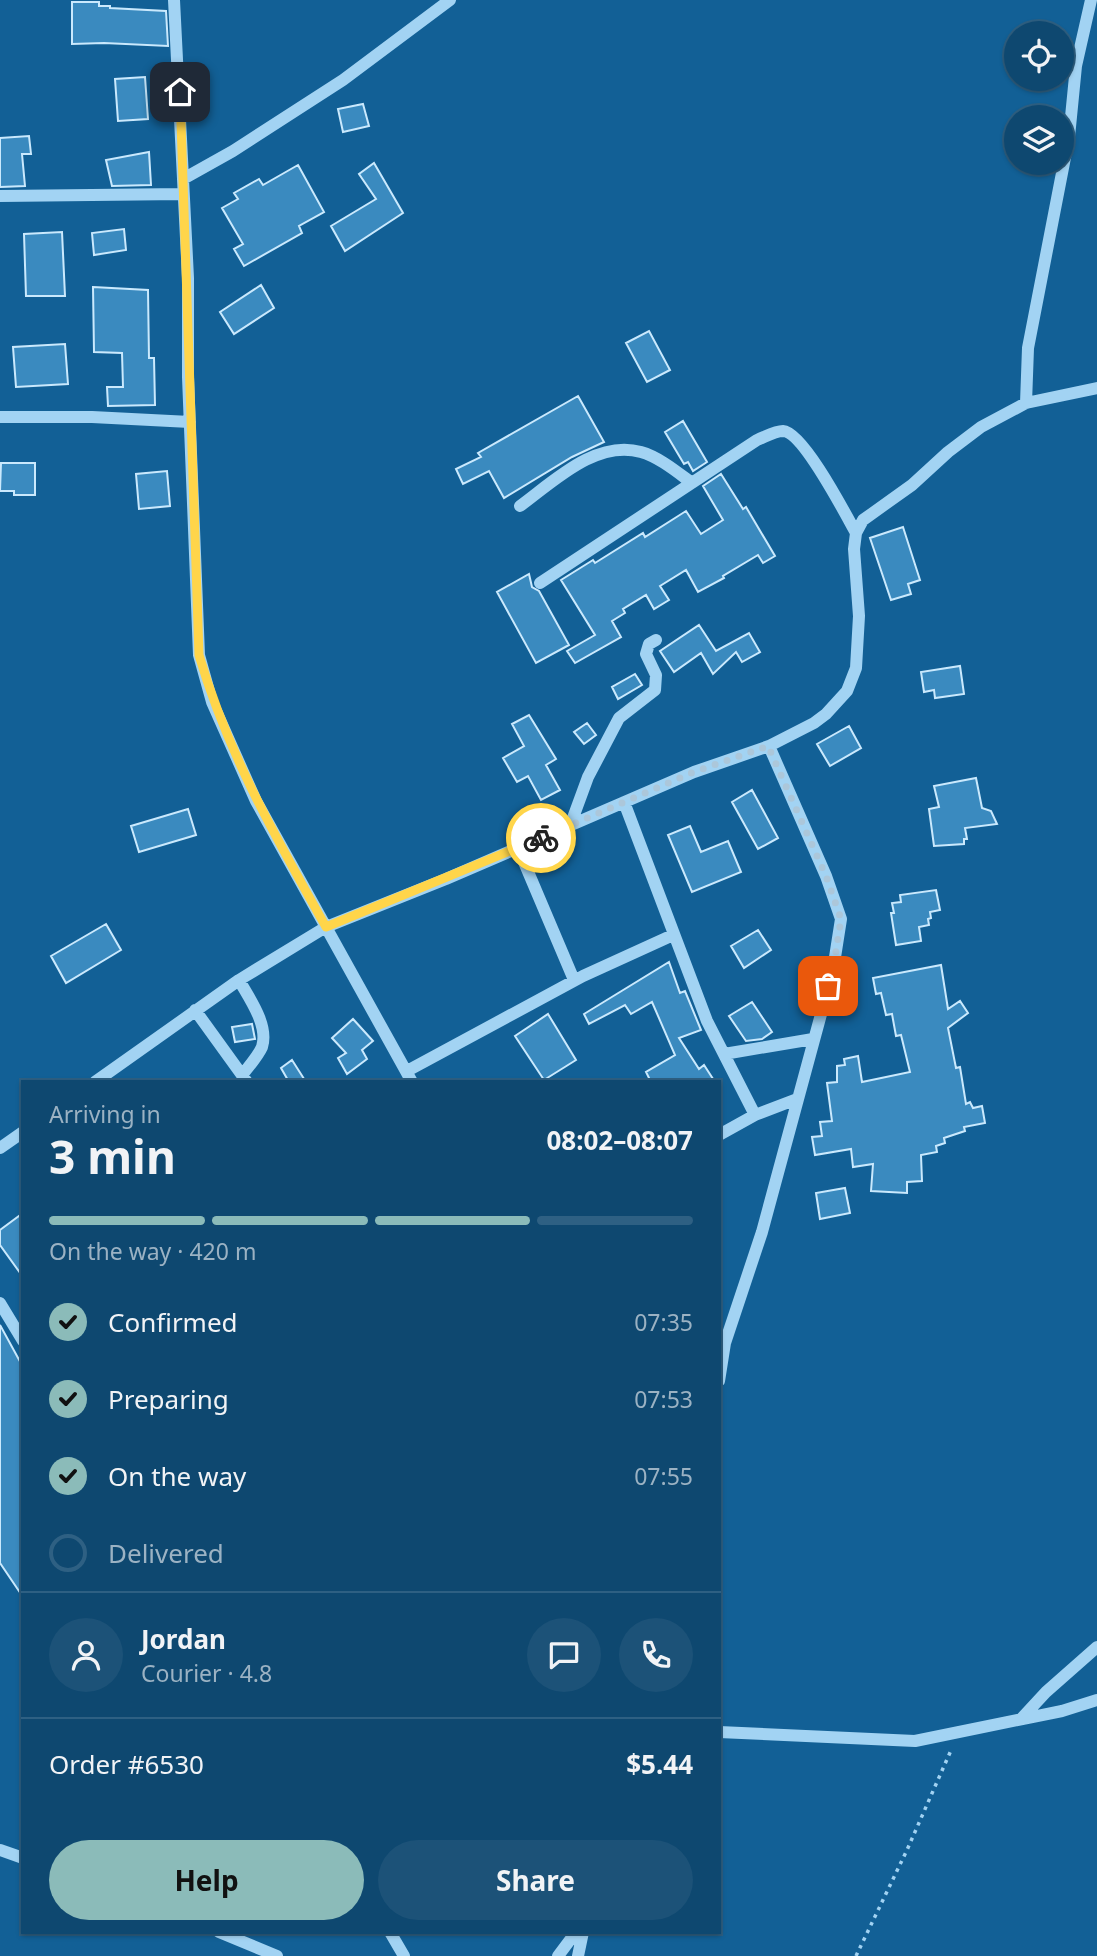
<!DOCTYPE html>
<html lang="en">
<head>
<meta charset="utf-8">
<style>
  body { margin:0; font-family:"Noto Sans",sans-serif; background:#1c5278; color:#f1f3f6; height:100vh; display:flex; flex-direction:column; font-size:26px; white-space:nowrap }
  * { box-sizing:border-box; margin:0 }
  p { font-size:23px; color:#9bb2c3 }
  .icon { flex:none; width:38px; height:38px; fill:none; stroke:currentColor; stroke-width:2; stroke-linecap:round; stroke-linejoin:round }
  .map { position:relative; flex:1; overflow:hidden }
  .drawer { position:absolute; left:21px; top:1080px; width:700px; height:854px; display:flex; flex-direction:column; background:#0e4870; border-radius:0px; box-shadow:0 2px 5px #0004,0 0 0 2px #2e6083 }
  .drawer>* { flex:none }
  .fabs { position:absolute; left:1004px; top:21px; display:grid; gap:14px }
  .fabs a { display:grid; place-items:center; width:70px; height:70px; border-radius:50%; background:#0e4870; box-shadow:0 2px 5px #0004,0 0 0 2px #2e6083; font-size:35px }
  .pin { position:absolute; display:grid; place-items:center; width:60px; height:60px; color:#fff; margin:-30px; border-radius:14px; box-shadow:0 4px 10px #0006 }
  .courier { position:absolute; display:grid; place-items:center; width:70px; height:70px; margin:-35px; border:5px solid #ffd54a; border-radius:50%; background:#fff; color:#222; box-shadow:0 2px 9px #0007 }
  .head em { font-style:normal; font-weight:700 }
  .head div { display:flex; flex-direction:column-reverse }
  .head { display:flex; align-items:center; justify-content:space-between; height:119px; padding:0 28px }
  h1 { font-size:46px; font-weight:700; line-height:52px }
  .bar { display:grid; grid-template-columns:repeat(4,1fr); gap:10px 7px; align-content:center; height:84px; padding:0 28px }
  .bar i { height:9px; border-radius:5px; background:#2e6083 }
  .bar .selected { background:#8bbbb9 }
  .bar p { grid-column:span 4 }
  .line { display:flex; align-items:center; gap:18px; padding:0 28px; border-top:2px solid #2e6083 }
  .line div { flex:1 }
  .round { display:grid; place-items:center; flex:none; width:74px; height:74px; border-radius:37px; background:#1c5278 }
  ol { padding:0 28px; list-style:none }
  li { display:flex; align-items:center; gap:21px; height:77px }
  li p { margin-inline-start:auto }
  li .icon { padding:7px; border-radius:50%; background:#8bbbb9; color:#111; stroke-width:4 }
  li:last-child { color:#9bb2c3 }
  li i { width:38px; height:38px; border:4px solid #2e6083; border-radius:50% }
  .action { display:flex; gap:14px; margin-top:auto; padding:14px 28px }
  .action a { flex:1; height:80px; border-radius:42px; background:#8bbbb9; color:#111; font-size:28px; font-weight:700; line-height:80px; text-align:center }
  .action a+a { background:#1c5278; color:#f1f3f6 }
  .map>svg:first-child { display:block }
</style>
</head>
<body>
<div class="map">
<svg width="1097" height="1956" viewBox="0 0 1097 1956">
  <rect width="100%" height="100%" fill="#126096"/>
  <path fill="#3a8abf" stroke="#cae9fd" stroke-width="2" d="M72,2H99V6H110V8L166,11L168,46L104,43L72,44Z
    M145,77L148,119L118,121L115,79Z
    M363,104L369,126L343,132L338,109Z
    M29,136L31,154H22L25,186L0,187V138Z
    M149,152L151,185L112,186L106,160Z
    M374,163L403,213L345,251L331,226L376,199L359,174Z
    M298,165L324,212L299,226L302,233L244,266L234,249L243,244L222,208L238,199L234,193L259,179L263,185Z
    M124,229L126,250L94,255L92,233Z
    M62,232L65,296H26L24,234Z
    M261,285L274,308L234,334L220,312Z
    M93,287L148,290L149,358H154L155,405L108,406L107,387H123L122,353L94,352Z
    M649,331L670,370L647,382L626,343Z
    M65,344L68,384L16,387L13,347Z
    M578,396L604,442L572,457L504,498L489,471L463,484L456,469L481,457L478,453Z
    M683,421L707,462L693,471L688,462L684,464L665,432Z
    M1,463H35V495H14V491H0Z
    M167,471L170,506L139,509L136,474Z
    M721,474L743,509L746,507L775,556L763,563L758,555L723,576L724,578L698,592L686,570L660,586L669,600L654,609L646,595L623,609L625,613L612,621L621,637L575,663L567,651L595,635L561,580L593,560L595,563L643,533L645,537L686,511L701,534L723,520L703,486Z
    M903,527L920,580L908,584L911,594L891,600L870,538Z
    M529,574L532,587L539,591L569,645L536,663L497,592Z
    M699,625L716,651L749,633L760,652L742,662L736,652L713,674L701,653L674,672L660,651Z
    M960,666L964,694L935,698L934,690L924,692L921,672Z
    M635,674L642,685L618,699L612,687Z
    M529,715L556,759L546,765L560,790L541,800L528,776L517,782L503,758L524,746L512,724Z
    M587,723L596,735L584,744L574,732Z
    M849,726L861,748L830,766L817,744Z
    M976,778L982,808L991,811L997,824L965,828L967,839H964V844L934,846L929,809L939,807L934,786Z
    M752,790L778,838L758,849L732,802Z
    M188,809L196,835L139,852L131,826Z
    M690,826L701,852L728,841L741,872L692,892L668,835Z
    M936,890L940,910L930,912L931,918L928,919L929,925L919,927L921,941L896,945L891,913H894L892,903L901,902L900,895Z
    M106,924L121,950L66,983L51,956Z
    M758,930L771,950L744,968L731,946Z
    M669,962L680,993L685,991L701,1030L679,1038L699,1069L704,1065L715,1082H651L646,1072L675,1055L652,1002L631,1014L625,1005L589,1024L584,1014Z
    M941,965L948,1009L960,1001L968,1013L948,1028L956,1068L960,1067L966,1104L970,1102L973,1108L982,1106L985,1123L964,1127L965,1131L944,1138L945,1143L936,1146L937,1152L921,1155L922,1181L907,1182V1193L871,1191L873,1164L853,1167L851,1149L815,1155L812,1137L822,1136L820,1122L832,1121L827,1083L837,1082V1066L845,1065L844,1059L858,1056L862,1082L910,1072L901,1035L896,1036L892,1014L886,1015L881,993L876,994L873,978Z
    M752,1002L772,1032L762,1039L746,1041L729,1016Z
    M548,1014L576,1060L544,1080L515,1036Z
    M353,1019L373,1041L362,1050L367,1059L347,1074L338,1058L346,1053L332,1038Z
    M252,1024L255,1039L235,1042L232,1027Z
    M292,1060L306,1082H289L281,1068Z
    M845,1188L850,1213L820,1219L816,1193Z
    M23,1213V1277L0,1245V1230Z
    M0,1325L23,1367V1597L0,1563Z"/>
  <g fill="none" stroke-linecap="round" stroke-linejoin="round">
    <path stroke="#a2d3f3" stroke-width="3.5" stroke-dasharray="3.5 5" stroke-linecap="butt" d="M856,1956L907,1850L952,1748"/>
    <path stroke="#a2d3f3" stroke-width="12" d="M174,0L188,278V377L199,655L212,702L256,801L412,1082
      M183,179L233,151L343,80L450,0
      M0,196L183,194
      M1026,403L1028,348L1069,137L1076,66L1091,0
      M0,417H92L190,422
      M520,506C553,482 596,439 641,452C659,457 677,472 692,483
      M540,583L757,440C765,437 775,431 783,431C803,432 846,515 856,533
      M624,802L707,1021L755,1115
      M570,826L588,777L619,718L655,690L656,675L646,654L649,644L656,640
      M518,848L574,980
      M239,980C249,998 269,1025 262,1047C258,1056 249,1066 243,1074
      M195,1010L247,1082
      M724,1054L813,1039
      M407,1071L583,976L673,935
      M95,1082L239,980L326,927L446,879L694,772L769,746L814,723L826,714L847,691L856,668L859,616L854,549L856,533L863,520L912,485L948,452L981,427L1026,403L1097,388
      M719,1135L755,1115L797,1099
      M0,1148L23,1132
      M0,1303L23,1341
      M719,1381L725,1343L762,1232L833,970L841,919L826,876L769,746
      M1021,1719L1046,1692L1097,1647
      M719,1732L915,1741L1062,1711L1097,1700
      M0,1850L23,1858
      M219,1932L277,1956
      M390,1932L404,1956
      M558,1956L576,1932
      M578,1956L583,1932"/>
  </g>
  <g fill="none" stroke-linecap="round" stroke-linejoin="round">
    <path stroke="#acc7da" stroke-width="7" stroke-dasharray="0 12.6" d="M541,838L694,772L768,746L826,876L841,919L833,970L828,986"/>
    <path stroke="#ffd54a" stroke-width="9" d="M180,92L199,655C228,754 276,838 326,927L541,838"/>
  </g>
</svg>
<div class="fabs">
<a><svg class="icon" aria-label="locate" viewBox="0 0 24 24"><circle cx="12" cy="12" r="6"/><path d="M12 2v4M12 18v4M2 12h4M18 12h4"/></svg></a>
<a><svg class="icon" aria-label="layers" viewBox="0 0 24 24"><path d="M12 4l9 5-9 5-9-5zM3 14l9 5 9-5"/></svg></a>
</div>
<div class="pin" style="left:828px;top:986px;background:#ea580c"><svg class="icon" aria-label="bag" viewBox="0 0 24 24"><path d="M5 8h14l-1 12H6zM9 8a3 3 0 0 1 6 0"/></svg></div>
<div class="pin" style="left:180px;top:92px;background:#1f2937"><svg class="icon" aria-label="home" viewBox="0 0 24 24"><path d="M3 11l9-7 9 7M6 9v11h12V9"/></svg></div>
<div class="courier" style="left:541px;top:838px"><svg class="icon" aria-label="bike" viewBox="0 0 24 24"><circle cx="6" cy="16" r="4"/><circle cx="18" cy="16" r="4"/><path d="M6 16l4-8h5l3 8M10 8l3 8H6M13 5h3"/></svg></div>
<section class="drawer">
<div class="head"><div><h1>3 min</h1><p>Arriving in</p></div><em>08:02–08:07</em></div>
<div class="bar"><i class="selected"></i><i class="selected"></i><i class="selected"></i><i></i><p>On the way · 420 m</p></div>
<ol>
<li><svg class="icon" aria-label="check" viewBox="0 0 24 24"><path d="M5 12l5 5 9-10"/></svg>Confirmed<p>07:35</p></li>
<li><svg class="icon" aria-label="check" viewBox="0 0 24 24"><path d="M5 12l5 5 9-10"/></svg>Preparing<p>07:53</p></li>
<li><svg class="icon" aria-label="check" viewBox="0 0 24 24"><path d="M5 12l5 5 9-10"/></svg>On the way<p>07:55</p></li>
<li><i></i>Delivered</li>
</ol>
<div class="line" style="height:126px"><a class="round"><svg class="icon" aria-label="person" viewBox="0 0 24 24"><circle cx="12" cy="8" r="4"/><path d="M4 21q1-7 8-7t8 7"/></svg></a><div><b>Jordan</b><p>Courier · 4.8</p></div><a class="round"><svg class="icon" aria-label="chat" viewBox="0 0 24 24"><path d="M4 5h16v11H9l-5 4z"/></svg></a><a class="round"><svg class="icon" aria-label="phone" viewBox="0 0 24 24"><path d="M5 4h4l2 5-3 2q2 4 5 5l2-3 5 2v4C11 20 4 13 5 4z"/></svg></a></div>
<div class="line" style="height:91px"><div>Order #6530</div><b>$5.44</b></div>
<div class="action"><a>Help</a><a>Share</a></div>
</section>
</div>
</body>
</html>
